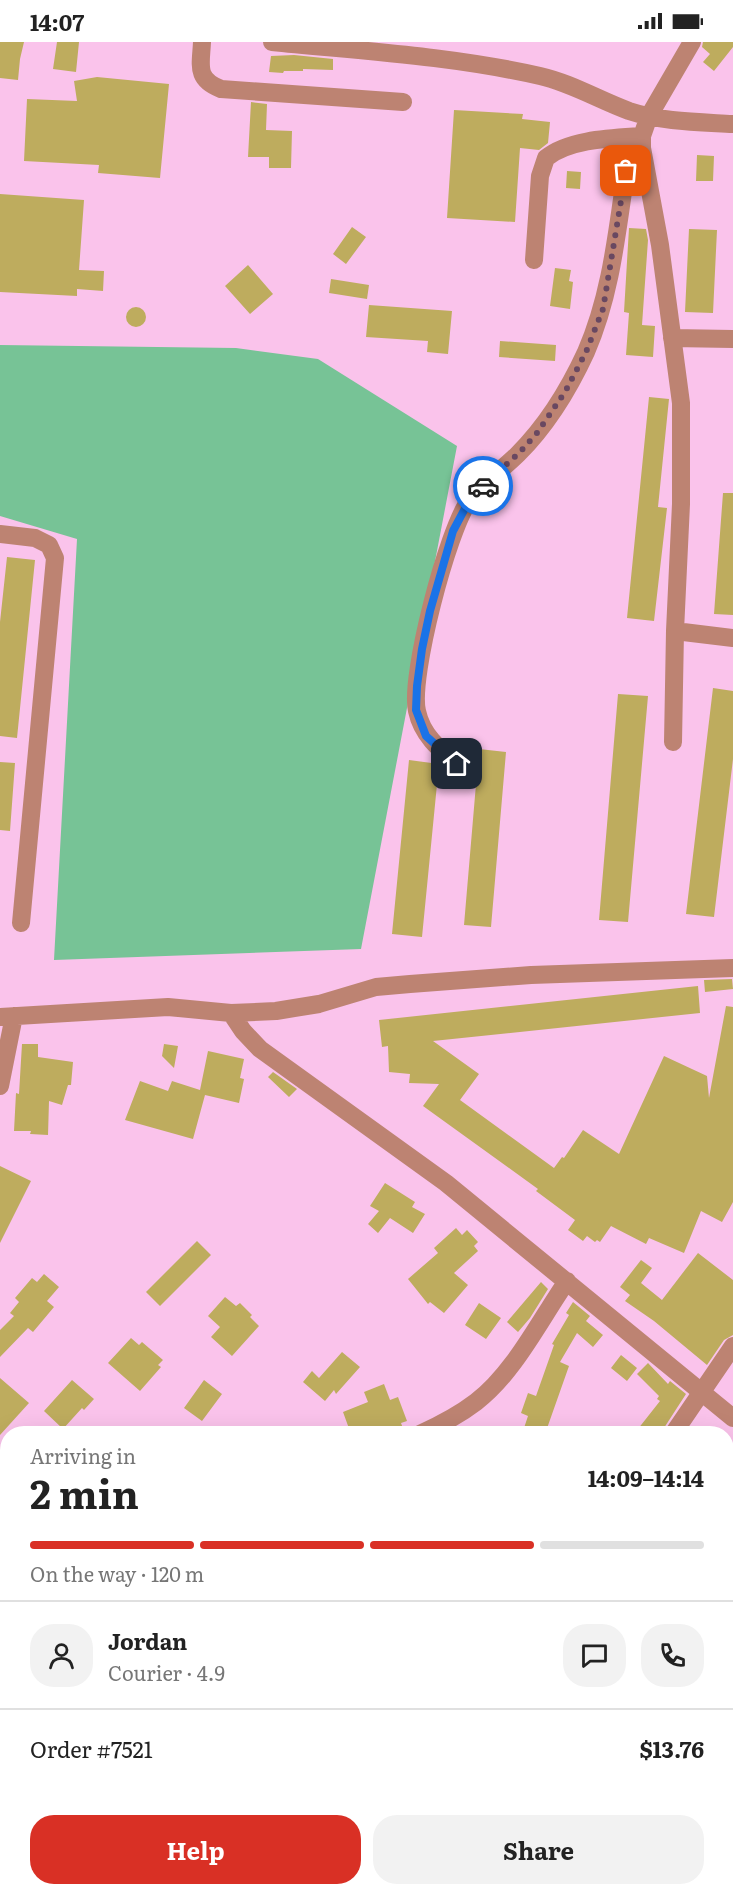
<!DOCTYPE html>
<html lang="en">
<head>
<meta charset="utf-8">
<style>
  body { margin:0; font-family:Literata,serif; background:#f2f2f2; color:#222; height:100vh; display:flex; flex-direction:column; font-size:22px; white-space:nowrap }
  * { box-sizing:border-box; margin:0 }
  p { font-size:20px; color:#767676 }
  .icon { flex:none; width:33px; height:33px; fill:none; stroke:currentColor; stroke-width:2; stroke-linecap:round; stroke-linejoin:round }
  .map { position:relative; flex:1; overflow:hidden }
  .details { position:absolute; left:0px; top:1384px; width:734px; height:470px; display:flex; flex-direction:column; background:#fff; border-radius:24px 24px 0 0; box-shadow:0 6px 24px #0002 }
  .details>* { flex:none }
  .pin { position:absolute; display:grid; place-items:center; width:51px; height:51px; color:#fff; margin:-26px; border-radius:12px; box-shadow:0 3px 9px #0006 }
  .courier { position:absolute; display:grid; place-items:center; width:60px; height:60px; margin:-30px; border:4px solid #1a73e8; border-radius:50%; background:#fff; color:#222; box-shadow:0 2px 8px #0007 }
  .summary em { font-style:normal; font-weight:700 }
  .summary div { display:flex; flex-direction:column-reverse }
  .summary { display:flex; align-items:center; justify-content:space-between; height:102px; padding:0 30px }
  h1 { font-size:39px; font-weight:700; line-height:45px }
  .bar { display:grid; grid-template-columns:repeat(4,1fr); gap:9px 6px; align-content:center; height:72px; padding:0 30px }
  .bar i { height:8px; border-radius:4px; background:#e0e0e0 }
  .bar .current { background:#d93025 }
  .bar p { grid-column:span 4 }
  .line { display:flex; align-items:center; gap:15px; padding:0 30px; border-top:2px solid #e0e0e0 }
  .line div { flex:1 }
  .round { display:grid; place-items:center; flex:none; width:63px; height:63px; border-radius:24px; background:#f2f2f2 }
  .cta { display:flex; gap:12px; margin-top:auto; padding:12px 30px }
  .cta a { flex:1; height:69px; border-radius:24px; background:#d93025; color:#fff; font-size:24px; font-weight:700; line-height:69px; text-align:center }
  .cta a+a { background:#f2f2f2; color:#222 }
  .status { display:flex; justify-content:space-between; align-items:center; height:42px; padding:0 30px; background:#fff; direction:ltr }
  .status svg { height:16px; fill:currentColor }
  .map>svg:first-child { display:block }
</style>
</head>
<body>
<div class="status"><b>14:07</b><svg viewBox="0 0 49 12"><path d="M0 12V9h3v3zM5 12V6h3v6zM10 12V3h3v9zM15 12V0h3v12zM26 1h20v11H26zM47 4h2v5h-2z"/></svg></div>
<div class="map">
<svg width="733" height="1853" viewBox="0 0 733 1853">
  <rect width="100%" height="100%" fill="#fac3eb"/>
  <path fill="#77c396" d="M0,303L236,306L318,317L457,404L361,907L54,918L77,497L0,474Z"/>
  <path fill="#beac5e" d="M0,0H24L20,17L18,38L0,36Z
    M57,0H79L76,30L53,27Z
    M703,0H733V5L714,29L703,20L710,12L702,5Z
    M294,13L333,17V28L303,27V29H284L283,31L269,30L271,14Z
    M97,35L169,42L160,136L98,131L99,123L24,119L27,57L77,59L74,39Z
    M251,60L267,62L266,88L292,89L291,126H269V115H248Z
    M454,68L523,72L522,77L550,80L548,101L539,108L520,106L515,180L447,176Z
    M697,113L714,114L713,139H696Z
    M567,129L581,130L580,147L566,146Z
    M0,152L84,158L79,228L104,229L103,249L77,247V254L0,250Z
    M352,185L366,195L346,222L333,212Z
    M629,186L646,187L648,198L642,283L655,284L653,315L626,313L629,271L624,270Z
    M689,187L717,188L713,271L685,270Z
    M248,223L273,252L250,272L225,244Z
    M555,226L571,228L569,239L573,240L570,267L550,264Z
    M331,237L369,243L367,257L329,251Z
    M369,263L452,269L448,312L427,310L428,299L366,295Z
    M126 275a10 10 0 1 1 20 0a10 10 0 1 1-20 0Z
    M500,299L556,303L555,319L499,315Z
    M649,355L669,357L658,465L667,466L654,579L627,576Z
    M723,451H733V573L714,572Z
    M7,515L35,518L17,696L0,694V580Z
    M713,646L733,649V717L714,875L686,872Z
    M618,652L648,654L628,880L599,878Z
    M479,707L506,710L491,885L464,883Z
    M409,718L439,722L422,895L392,892Z
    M0,720L15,721L10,789L0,788Z
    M732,937L733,947L705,950L704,938Z
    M698,944L700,971L433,999L479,1032L460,1058L554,1126L562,1115L564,1116L583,1088L619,1112L664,1014L707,1034L709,1056L726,964L733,965V1160L722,1180L701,1169L684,1211L649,1196L646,1202L611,1184L600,1200L597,1198L595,1200L587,1194L583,1199L568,1188L575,1178L536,1149L538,1147L423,1064L439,1042L409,1041L410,1032L389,1030L388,1004L382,1005L379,978Z
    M22,1002H38V1015L73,1020L71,1043H68L62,1063L49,1059L48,1093L30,1092L31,1089H14L16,1051L19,1052Z
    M164,1002L178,1004L174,1026L162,1014Z
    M208,1009L244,1017L240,1036L244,1037L239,1061L205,1053L193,1097L125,1078L140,1039L168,1049L172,1039L200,1048Z
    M273,1030L297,1047L289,1055L268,1035Z
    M0,1124L31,1139L0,1201Z
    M385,1141L415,1160L412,1165L425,1172L413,1191L390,1176L378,1191L368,1182L379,1169L370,1164Z
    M456,1186L462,1193L467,1188L478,1200L474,1204L478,1209L454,1231L468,1243L444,1271L430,1260L428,1262L408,1237L438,1211L434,1206Z
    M197,1199L211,1213L160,1264L146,1250Z
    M698,1211L733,1238V1293L724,1298L707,1323L654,1279L625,1259L630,1253L620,1245L641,1218L652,1226L641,1241L662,1258Z
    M44,1232L59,1245L47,1259L54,1265L33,1290L28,1286L0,1315V1288L14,1274L10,1271L19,1260L15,1256L32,1236L37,1240Z
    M541,1240L548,1247L530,1276L518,1290L507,1280Z
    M225,1255L236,1264L240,1261L252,1273L250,1275L259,1284L232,1314L211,1295L220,1285L208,1274Z
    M573,1260L590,1274L586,1279L603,1293L593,1305L577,1291L560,1320L569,1324L545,1392H522L528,1374L521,1371L528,1351L536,1354L554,1303L552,1302L569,1273L566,1271Z
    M479,1261L501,1276L486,1297L465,1283Z
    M131,1296L139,1303L142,1300L163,1318L158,1323L161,1325L140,1349L108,1321Z
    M342,1310L360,1325L336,1352L334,1348L325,1359L303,1340L312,1329L319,1336Z
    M621,1313L637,1326L627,1339L611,1326Z
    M648,1321L668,1342L670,1339L686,1352L664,1386L662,1392H634L660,1359L657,1357L659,1354L637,1332Z
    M0,1336L29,1361L0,1393Z
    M72,1338L94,1357L84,1368L82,1366L63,1387L44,1369Z
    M204,1338L222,1352L202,1379L184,1366Z
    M384,1342L390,1358L398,1355L407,1379L401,1381L405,1392H351L343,1370L368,1360L364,1350Z"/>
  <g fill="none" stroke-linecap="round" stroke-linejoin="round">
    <path stroke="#bd8372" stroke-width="18" d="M202,0C201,23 195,37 221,47L403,60
      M272,0C362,9 452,14 540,34C571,41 599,58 629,69C662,80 698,80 733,82
      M534,218L540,134L546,116C569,97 613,96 642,94
      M672,296L733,297
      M0,492L35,496L49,503L55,516L21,881
      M675,589L733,596
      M673,700L675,589L681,462V361L660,203L642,106V94L649,74L692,0
      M457,722C439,707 422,693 417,669C409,635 448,487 469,459C482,441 502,428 518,412C546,384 569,347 586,310C611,253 617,190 626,129L634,115L642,106
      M231,971L243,989L260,1007L446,1141L733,1376
      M0,975L168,965L231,971L276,969L319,962L376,945L410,942L531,933L733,926
      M0,1044L14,974
      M420,1392C440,1383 459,1373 476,1360C514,1331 540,1278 567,1239
      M673,1392L733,1304
      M0,1482L8,1488
      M726,1532L733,1523
      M474,1846L481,1853
      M659,1853L660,1846"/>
  </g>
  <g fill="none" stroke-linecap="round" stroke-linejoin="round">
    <path stroke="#694861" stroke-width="6" stroke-dasharray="0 10.8" d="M483,444L520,410L537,391L565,350L586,310L603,267L626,129"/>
    <path stroke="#1a73e8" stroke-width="8" d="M457,722L426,694L416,668L417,644L422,607L430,569L453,489L470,457L483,444"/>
  </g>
</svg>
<div class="pin" style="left:626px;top:129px;background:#ea580c"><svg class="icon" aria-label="bag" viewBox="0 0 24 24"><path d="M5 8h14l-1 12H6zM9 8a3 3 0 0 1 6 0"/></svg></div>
<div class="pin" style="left:457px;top:722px;background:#1f2937"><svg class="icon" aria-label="home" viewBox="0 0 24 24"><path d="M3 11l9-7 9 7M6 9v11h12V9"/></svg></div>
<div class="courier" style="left:483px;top:444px"><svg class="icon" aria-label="car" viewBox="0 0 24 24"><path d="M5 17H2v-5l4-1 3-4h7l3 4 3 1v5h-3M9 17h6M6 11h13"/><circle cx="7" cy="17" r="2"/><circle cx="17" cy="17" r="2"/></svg></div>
<section class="details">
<div class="summary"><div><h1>2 min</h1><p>Arriving in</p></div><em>14:09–14:14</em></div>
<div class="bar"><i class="current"></i><i class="current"></i><i class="current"></i><i></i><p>On the way · 120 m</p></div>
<div class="line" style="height:108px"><a class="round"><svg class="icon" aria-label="person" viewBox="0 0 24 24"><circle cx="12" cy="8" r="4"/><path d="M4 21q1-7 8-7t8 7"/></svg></a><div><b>Jordan</b><p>Courier · 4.9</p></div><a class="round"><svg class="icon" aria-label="chat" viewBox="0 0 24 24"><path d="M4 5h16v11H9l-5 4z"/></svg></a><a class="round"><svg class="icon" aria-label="phone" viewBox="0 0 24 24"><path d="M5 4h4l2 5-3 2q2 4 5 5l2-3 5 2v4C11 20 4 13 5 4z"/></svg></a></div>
<div class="line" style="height:78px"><div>Order #7521</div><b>$13.76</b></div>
<div class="cta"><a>Help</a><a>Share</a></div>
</section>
</div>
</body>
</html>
